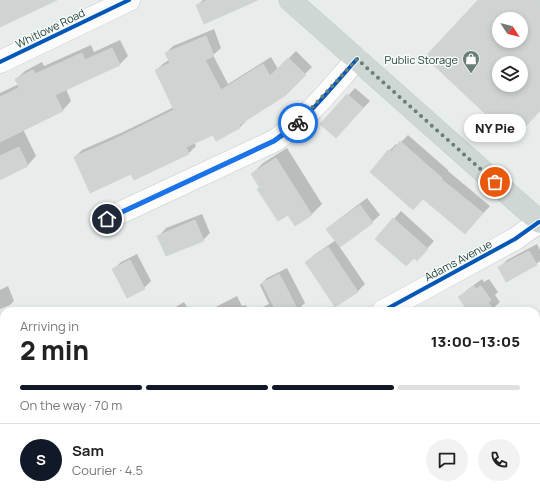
<!DOCTYPE html>
<html lang="en">
<head>
<meta charset="utf-8">
<style>
  body { margin:0; font-family:Manrope,sans-serif; background:#f2f2f2; color:#222; height:100vh; display:flex; flex-direction:column; font-size:15px; white-space:nowrap }
  * { box-sizing:border-box; margin:0 }
  p { font-size:13px; color:#767676 }
  .icon { flex:none; width:22px; height:22px; fill:none; stroke:currentColor; stroke-width:2; stroke-linecap:round; stroke-linejoin:round }
  .map { position:relative; flex:1; overflow:hidden }
  .side { position:absolute; left:0px; top:307px; width:540px; height:196px; display:flex; flex-direction:column; background:#fff; border-radius:12px 12px 0 0; box-shadow:0 2px 6px #0003 }
  .side>* { flex:none }
  .needle { width:26px; rotate:126deg }
  .buttons { position:absolute; left:492px; top:12px; display:grid; gap:8px }
  .buttons a { display:grid; place-items:center; width:36px; height:36px; border-radius:50%; background:#fff; box-shadow:0 2px 6px #0003; font-size:20px }
  .pin { position:absolute; display:grid; place-items:center; width:34px; height:34px; color:#fff; margin:-17px; border:2px solid #fff; border-radius:50%; box-shadow:0 1px 4px #0007 }
  .courier { position:absolute; display:grid; place-items:center; width:40px; height:40px; margin:-20px; border:3px solid #1a73e8; border-radius:50%; background:#fff; color:#222; box-shadow:0 1px 5px #0007 }
  .bubble { position:absolute; height:28px; border-radius:14px; background:#fff; box-shadow:0 2px 6px #0003; font-size:13px; font-weight:800; line-height:28px; text-align:center }
  .headline em { font-style:normal; font-weight:800 }
  .headline div { display:flex; flex-direction:column-reverse }
  .headline { display:flex; align-items:center; justify-content:space-between; height:68px; padding:0 20px }
  h1 { font-size:26px; font-weight:800; line-height:30px }
  .bar { display:grid; grid-template-columns:repeat(4,1fr); gap:6px 4px; align-content:center; height:48px; padding:0 20px }
  .bar i { height:5px; border-radius:3px; background:#e0e0e0 }
  .bar .active { background:#111827 }
  .bar p { grid-column:span 4 }
  .line { display:flex; align-items:center; gap:10px; padding:0 20px; border-top:1px solid #e0e0e0 }
  .line div { flex:1 }
  .round { display:grid; place-items:center; flex:none; width:42px; height:42px; border-radius:21px; background:#f2f2f2 }
  .map>svg:first-child { display:block }
</style>
</head>
<body>
<div class="map">
<svg width="540" height="503" viewBox="0 0 540 503">
  <rect width="100%" height="100%" fill="#e8edeb"/>
  <path fill="#0003" d="M203,0H247L197,5Z
    M214,29L221,48L213,55L228,84L271,57L278,69L296,51L312,67L285,94L246,119L247,120L240,127L216,140L213,133L194,142L196,146L189,153L134,178L132,173L75,157L82,150L123,132L174,107L156,70L164,63L169,60L166,53L173,46Z
    M120,40L128,56L119,65L66,89L71,101L63,110L23,129L36,156L28,165L0,177V93L19,84L16,79L25,71L42,62L44,66L91,45L94,52Z
    M355,88L370,101L336,137L322,124Z
    M408,135L448,170V171L490,206L465,233L389,151L396,144L398,145Z
    M287,148L322,204L311,215L288,214L258,190L261,187L252,174L263,163Z
    M367,198L380,215L372,222L339,246L365,284L357,292L307,262L314,255L336,240L328,229L335,222Z
    M401,211L434,241L424,252L414,257L377,238Z
    M202,214L210,233L203,240L159,236L166,228Z
    M537,244L540,250V261L536,264L500,267L507,260Z
    M137,254L151,281L144,288L113,270L121,262Z
    M287,268L305,303L296,311H255L269,304L260,285L267,278Z
    M482,279L484,282L489,279L498,292L495,295L500,302L490,311H469L459,297L467,290Z
    M8,286L14,301L10,305L0,309V290Z
    M237,296L242,306L246,305L248,311H208Z
    M184,302L188,309L191,308L192,311H169Z
    M4,402V438L0,430V404Z
    M540,421V471L536,475V423Z
    M124,499H171L173,503H145L143,500L137,503H126Z
    M287,499H342L344,503H282Z
    M405,499H447L449,503H398Z
    M471,499H494L486,503H473Z"/>
  <path fill="#cfd4d2" stroke="#d1d6d4" fill-rule="evenodd" d="M0,0H57L0,27Z
    M208,0H258L204,24L196,5Z
    M478,0H540V111L513,140L425,57ZM499,19H521V41H499ZM499,63H521V85H499Z
    M206,36L214,56L205,60L221,90L263,64L270,76L288,58L306,75L286,95L239,125L240,128L216,141L213,135L186,147L189,154L134,180L131,174L90,193L74,157L115,139L174,110L155,70L170,63L165,53Z
    M112,48L120,65L55,95L63,111L0,142V97L19,88L15,79L33,70L35,74L82,53L85,60Z
    M347,94L363,108L336,138L320,124Z
    M400,141L442,178L441,179L483,213L465,234L423,199L413,210L370,172L388,150L391,152Z
    M19,147L28,166L0,180V156Z
    M276,158L312,215L295,226L288,215L278,221L257,189L260,188L251,174Z
    M360,205L373,223L340,247L326,229Z
    M393,218L428,249L417,261L414,258L406,266L375,239Z
    M195,220L204,241L166,256L157,236Z
    M328,247L358,292L335,307L305,262Z
    M529,251L537,265L506,282L498,267Z
    M130,260L145,289L127,298L112,269Z
    M279,274L283,281L298,311H276L262,283Z
    M474,286L476,289L481,286L491,300L488,302L494,311H468L458,297Z"/>
  <g fill="none" stroke-linecap="round" stroke-linejoin="round">
    <defs>
      <path id="street" d="M0,62L129,0
        M107,219L274,141C307,120 331,88 357,59
        M383,311L515,239L539,222
        M10,503L18,499"/>
      <path id="primary" d="M290,0L540,222"/>
    </defs>
    <use href="#street" stroke="#c5cac8" stroke-width="23"/>
    <use href="#primary" stroke="#c3ccc9" stroke-width="23"/>
    <use href="#street" stroke="#fcfcfc" stroke-width="22"/>
    <use href="#primary" stroke="#cfd7d5" stroke-width="22"/>
    <defs>
      <path id="cycleway" d="M0,62L129,0
        M107,219L274,141C307,120 331,88 357,59
        M383,311L515,239L539,222"/>
    </defs>
    <use href="#cycleway" stroke="#f7fbf9" stroke-width="6"/>
    <use href="#cycleway" stroke="#0057b8" stroke-width="4"/>
  </g>
  <g fill="none" stroke-linecap="round" stroke-linejoin="round">
    <path stroke="#697e78" stroke-width="4" stroke-dasharray="0 7.2" d="M298,123L357,59L495,182"/>
    <path stroke="#1a73e8" stroke-width="5" d="M107,219L274,141L298,123"/>
  </g>
  <defs>
    <symbol id="shop-pin" viewBox="-11 -11 22 30"><path d="M0 17L-7.5 6A9.5 9.5 0 1 1 7.5 6Z" fill="#697e78" stroke="#f7fbf9"/><path d="M-5-2.5h2.3a2.7 3.5 0 0 1 5.4 0H5L5.5 6h-11ZM-1.5-2.5h3a1.5 2.3 0 0 0-3 0Z" fill="#fff"/></symbol>
  </defs>
  <g fill-rule="evenodd">
    <use href="#shop-pin" x="461" y="49" width="20" height="27"/>
  </g>
  <g text-anchor="middle" dominant-baseline="central" stroke-width="3" stroke-linejoin="round" paint-order="stroke">
    <g font-size="11" fill="#24423a" stroke="#f7fbf9">
      <text transform="translate(50 28) rotate(-26)">Whitlowe Road</text>
      <text transform="translate(458 260) rotate(-28)">Adams Avenue</text>
    </g>
    <g font-size="11" fill="#24423a" stroke="#f7fbf9" text-anchor="end">
      <text x="458" y="59">Public Storage</text>
    </g>
  </g>
</svg>
<div class="buttons">
<a><svg class="needle" viewBox="-14 -14 28 28"><path d="M0-13l5 13h-10z" fill="#e53935"/><path d="M0 13l5-13h-10z" fill="#767676"/></svg></a>
<a><svg class="icon" aria-label="layers" viewBox="0 0 24 24"><path d="M12 4l9 5-9 5-9-5zM3 14l9 5 9-5"/></svg></a>
</div>
<div class="pin" style="left:495px;top:182px;background:#ea580c"><svg class="icon" aria-label="bag" viewBox="0 0 24 24"><path d="M5 8h14l-1 12H6zM9 8a3 3 0 0 1 6 0"/></svg></div>
<div class="pin" style="left:107px;top:219px;background:#1f2937"><svg class="icon" aria-label="home" viewBox="0 0 24 24"><path d="M3 11l9-7 9 7M6 9v11h12V9"/></svg></div>
<div class="courier" style="left:298px;top:123px"><svg class="icon" aria-label="bike" viewBox="0 0 24 24"><circle cx="6" cy="16" r="4"/><circle cx="18" cy="16" r="4"/><path d="M6 16l4-8h5l3 8M10 8l3 8H6M13 5h3"/></svg></div>
<div class="bubble" style="left:464px;top:114px;width:62px">NY Pie</div>
<section class="side">
<div class="headline"><div><h1>2 min</h1><p>Arriving in</p></div><em>13:00–13:05</em></div>
<div class="bar"><i class="active"></i><i class="active"></i><i class="active"></i><i></i><p>On the way · 70 m</p></div>
<div class="line" style="height:72px"><b class="round" style="background:#111827;color:#fff">S</b><div><b>Sam</b><p>Courier · 4.5</p></div><a class="round"><svg class="icon" aria-label="chat" viewBox="0 0 24 24"><path d="M4 5h16v11H9l-5 4z"/></svg></a><a class="round"><svg class="icon" aria-label="phone" viewBox="0 0 24 24"><path d="M5 4h4l2 5-3 2q2 4 5 5l2-3 5 2v4C11 20 4 13 5 4z"/></svg></a></div>
</section>
</div>
</body>
</html>
